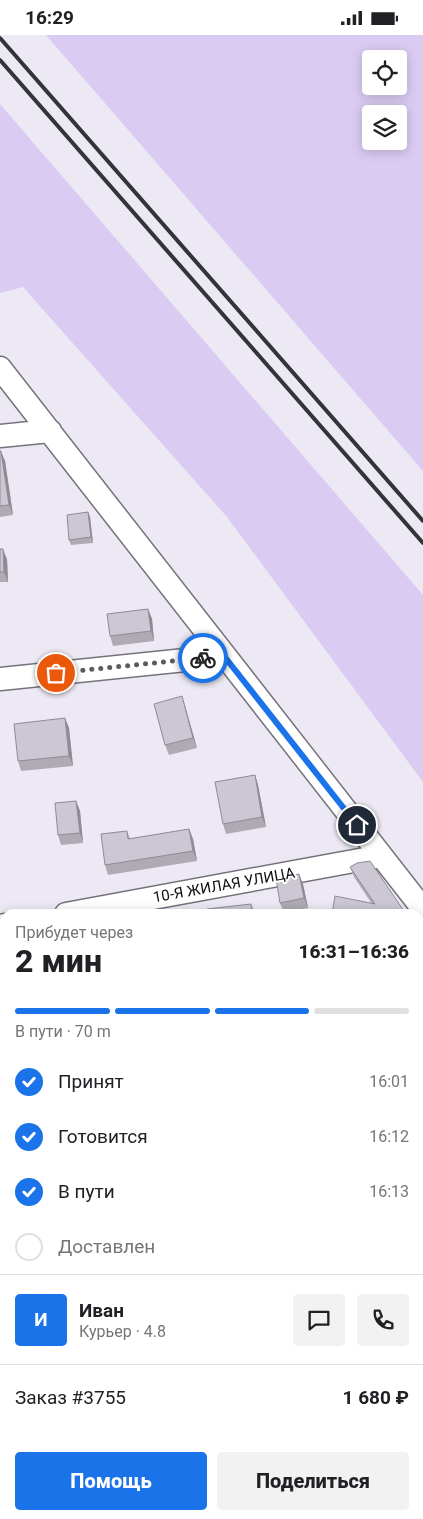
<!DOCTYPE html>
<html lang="ru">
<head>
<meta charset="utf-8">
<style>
  body { margin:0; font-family:Roboto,sans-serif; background:#f2f2f2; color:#202124; height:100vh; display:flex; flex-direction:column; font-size:19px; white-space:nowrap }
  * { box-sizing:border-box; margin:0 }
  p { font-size:16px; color:#757577 }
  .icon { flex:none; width:28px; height:28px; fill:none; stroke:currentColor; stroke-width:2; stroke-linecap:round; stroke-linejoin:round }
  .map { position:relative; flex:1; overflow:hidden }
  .panel { position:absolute; left:0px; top:874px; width:424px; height:611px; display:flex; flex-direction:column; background:#fff; border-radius:15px 15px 0 0; box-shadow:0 2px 12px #0003 }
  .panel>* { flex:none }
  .fabs { position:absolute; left:362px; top:15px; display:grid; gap:10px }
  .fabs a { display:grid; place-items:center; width:45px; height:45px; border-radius:5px; background:#fff; box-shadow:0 2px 12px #0003; font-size:25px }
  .pin { position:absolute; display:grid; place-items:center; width:42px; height:42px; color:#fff; margin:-21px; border:2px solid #fff; border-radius:50%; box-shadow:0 1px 5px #0007 }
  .courier { position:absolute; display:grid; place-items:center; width:50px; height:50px; margin:-25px; border:4px solid #1a73e8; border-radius:50%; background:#fff; color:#222; box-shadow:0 1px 6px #0007 }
  .head em { font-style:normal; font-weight:800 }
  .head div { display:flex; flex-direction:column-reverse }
  .head { display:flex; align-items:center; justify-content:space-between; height:85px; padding:0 15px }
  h1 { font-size:32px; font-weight:800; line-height:38px }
  .bar { display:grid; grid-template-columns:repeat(4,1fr); gap:8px 5px; align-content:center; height:60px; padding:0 15px }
  .bar i { height:6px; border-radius:4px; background:#e0e0e0 }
  .bar .on { background:#1a73e8 }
  .bar p { grid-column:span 4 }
  .line { display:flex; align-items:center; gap:12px; padding:0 15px; border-top:1px solid #e0e0e0 }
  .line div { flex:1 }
  .round { display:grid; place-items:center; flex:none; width:52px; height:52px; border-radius:5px; background:#f2f2f2 }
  ol { padding:0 15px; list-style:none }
  li { display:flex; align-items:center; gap:15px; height:55px }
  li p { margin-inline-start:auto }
  li .icon { padding:5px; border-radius:50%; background:#1a73e8; color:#fff; stroke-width:4 }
  li:last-child { color:#757577 }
  li i { width:28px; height:28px; border:2px solid #e0e0e0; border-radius:50% }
  .button { display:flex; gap:10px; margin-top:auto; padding:10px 15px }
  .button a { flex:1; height:58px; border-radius:5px; background:#1a73e8; color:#fff; font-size:20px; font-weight:800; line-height:58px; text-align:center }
  .button a+a { background:#f2f2f2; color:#202124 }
  .status { display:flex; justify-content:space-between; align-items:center; height:35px; padding:0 25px; background:#fff; direction:ltr }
  .status svg { height:14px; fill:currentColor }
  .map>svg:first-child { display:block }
</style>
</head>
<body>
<div class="status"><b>16:29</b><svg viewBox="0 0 49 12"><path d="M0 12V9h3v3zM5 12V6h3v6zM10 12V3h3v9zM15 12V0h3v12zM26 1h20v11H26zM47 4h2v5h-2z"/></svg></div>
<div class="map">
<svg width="423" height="1484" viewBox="0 0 423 1484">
  <rect width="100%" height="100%" fill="#ede9f4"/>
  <path fill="#dacbf2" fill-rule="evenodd" d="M46,0H423V436ZM371,24H399V51H371ZM371,79H399V106H371Z
    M0,69L423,560V747L227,482L23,252L0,258Z"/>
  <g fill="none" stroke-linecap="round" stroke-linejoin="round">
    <defs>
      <path id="street" d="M0,333L423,874
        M0,401L50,396
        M0,644L224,621
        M66,879L381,821
        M0,891L5,890
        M419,1071L423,1070
        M0,1127L5,1126
        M419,1324H423
        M0,1371H5"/>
    </defs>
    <use href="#street" stroke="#76727c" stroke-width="25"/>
    <use href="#street" stroke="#fff" stroke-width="22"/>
    <path stroke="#343338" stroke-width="4" d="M0,3L423,486
      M0,25L423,508"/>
  </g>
  <path fill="#afabb5" d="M0,416L5,426L13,480L0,482Z
    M88,477L90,482L93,508L71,510L69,505Z
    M0,514L7,524L8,547H0Z
    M148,574L152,584L154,606L113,611L110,601Z
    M182,661L185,671L197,713L169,720L165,710Z
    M65,683L69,693L73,731L21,736L18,726Z
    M255,740L258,750L266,792L226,799L223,789Z
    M76,766L80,776L83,808L61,810L58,800Z
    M189,794L193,804L197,826L108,840L105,830L127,796L130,804Z
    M350,832L406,879H332L372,869L354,842Z
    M299,839L303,849L308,873L284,878L280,868Z
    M419,969L423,970V1022L419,1023Z
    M423,1078V1107L419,1108V1079Z
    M419,1282L423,1305L419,1306Z"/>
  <path fill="#8e8b94" d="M1,416L5,426L13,480L9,470Z
    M88,477L90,482L93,508L91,502Z
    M3,514L7,524L8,547L4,537Z
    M148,574L152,584L154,606L151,596Z
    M182,661L185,671L197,713L193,703Z
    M65,683L69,693L73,731L69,721Z
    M255,740L258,750L266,792L262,782Z
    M76,766L80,776L83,808L80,798Z
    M189,794L193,804L197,826L193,816Z
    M299,839L303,849L308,873L304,863Z
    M251,869L255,879H252Z
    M419,1282L423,1305L419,1294Z"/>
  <path fill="#cbc7d3" stroke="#8e8b94" d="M0,416H1L9,470L0,471Z
    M88,477L91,502L69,505L67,480Z
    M0,514H3L4,537H0Z
    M148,574L151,596L110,601L107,579Z
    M182,661L193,703L165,710L154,669Z
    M65,683L69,721L18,726L14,689Z
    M255,740L262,782L223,789L215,747Z
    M76,766L80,798L58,800L55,768Z
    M189,794L193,816L105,830L101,799L127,796L128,804Z
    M370,826L406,879H382L380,876L379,879H332L335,861L375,869L350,832L357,828Z
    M299,839L304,863L280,868L276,843Z
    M251,869L252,879H208L207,874Z
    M422,968L423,1011L419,1012V969Z
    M423,1078V1098H419V1079Z
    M228,1480H276L277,1484H229Z"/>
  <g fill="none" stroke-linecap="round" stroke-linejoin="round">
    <path stroke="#5d5b61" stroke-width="5" stroke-dasharray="0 9" d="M56,638L203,623"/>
    <path stroke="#1a73e8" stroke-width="6" d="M203,623L224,621L357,790"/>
  </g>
  <g text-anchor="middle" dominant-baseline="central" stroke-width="4" stroke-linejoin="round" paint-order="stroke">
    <g font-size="15" fill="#0f0e12" stroke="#fff">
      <text transform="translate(224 850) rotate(-10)">10-Я ЖИЛАЯ УЛИЦА</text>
    </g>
  </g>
</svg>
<div class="fabs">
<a><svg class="icon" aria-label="locate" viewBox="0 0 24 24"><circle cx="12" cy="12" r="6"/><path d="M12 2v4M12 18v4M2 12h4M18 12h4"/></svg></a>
<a><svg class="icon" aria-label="layers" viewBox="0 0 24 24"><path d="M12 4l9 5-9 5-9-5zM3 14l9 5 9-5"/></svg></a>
</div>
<div class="pin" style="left:56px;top:638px;background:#ea580c"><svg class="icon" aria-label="bag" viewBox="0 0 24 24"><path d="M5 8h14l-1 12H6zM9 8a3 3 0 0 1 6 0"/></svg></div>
<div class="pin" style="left:357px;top:790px;background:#1f2937"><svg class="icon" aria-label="home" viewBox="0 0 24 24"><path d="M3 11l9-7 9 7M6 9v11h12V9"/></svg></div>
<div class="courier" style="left:203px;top:623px"><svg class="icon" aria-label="bike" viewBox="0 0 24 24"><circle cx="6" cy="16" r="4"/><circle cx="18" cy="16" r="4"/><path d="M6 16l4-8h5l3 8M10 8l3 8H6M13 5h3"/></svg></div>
<section class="panel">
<div class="head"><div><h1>2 мин</h1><p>Прибудет через</p></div><em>16:31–16:36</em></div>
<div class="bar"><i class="on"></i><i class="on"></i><i class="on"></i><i></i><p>В пути · 70 m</p></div>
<ol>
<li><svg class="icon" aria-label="check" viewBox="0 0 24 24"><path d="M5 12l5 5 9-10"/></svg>Принят<p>16:01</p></li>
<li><svg class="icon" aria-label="check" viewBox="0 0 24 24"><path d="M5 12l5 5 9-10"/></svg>Готовится<p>16:12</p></li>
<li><svg class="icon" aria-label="check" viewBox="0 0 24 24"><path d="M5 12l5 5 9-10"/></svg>В пути<p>16:13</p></li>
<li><i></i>Доставлен</li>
</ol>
<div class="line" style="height:90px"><b class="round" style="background:#1a73e8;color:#fff">И</b><div><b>Иван</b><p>Курьер · 4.8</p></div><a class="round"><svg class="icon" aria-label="chat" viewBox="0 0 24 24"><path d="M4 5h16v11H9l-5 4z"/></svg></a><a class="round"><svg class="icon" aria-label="phone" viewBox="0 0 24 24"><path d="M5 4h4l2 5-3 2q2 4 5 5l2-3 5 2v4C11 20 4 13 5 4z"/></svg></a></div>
<div class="line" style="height:65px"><div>Заказ #3755</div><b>1 680 ₽</b></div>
<div class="button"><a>Помощь</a><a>Поделиться</a></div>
</section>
</div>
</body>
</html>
